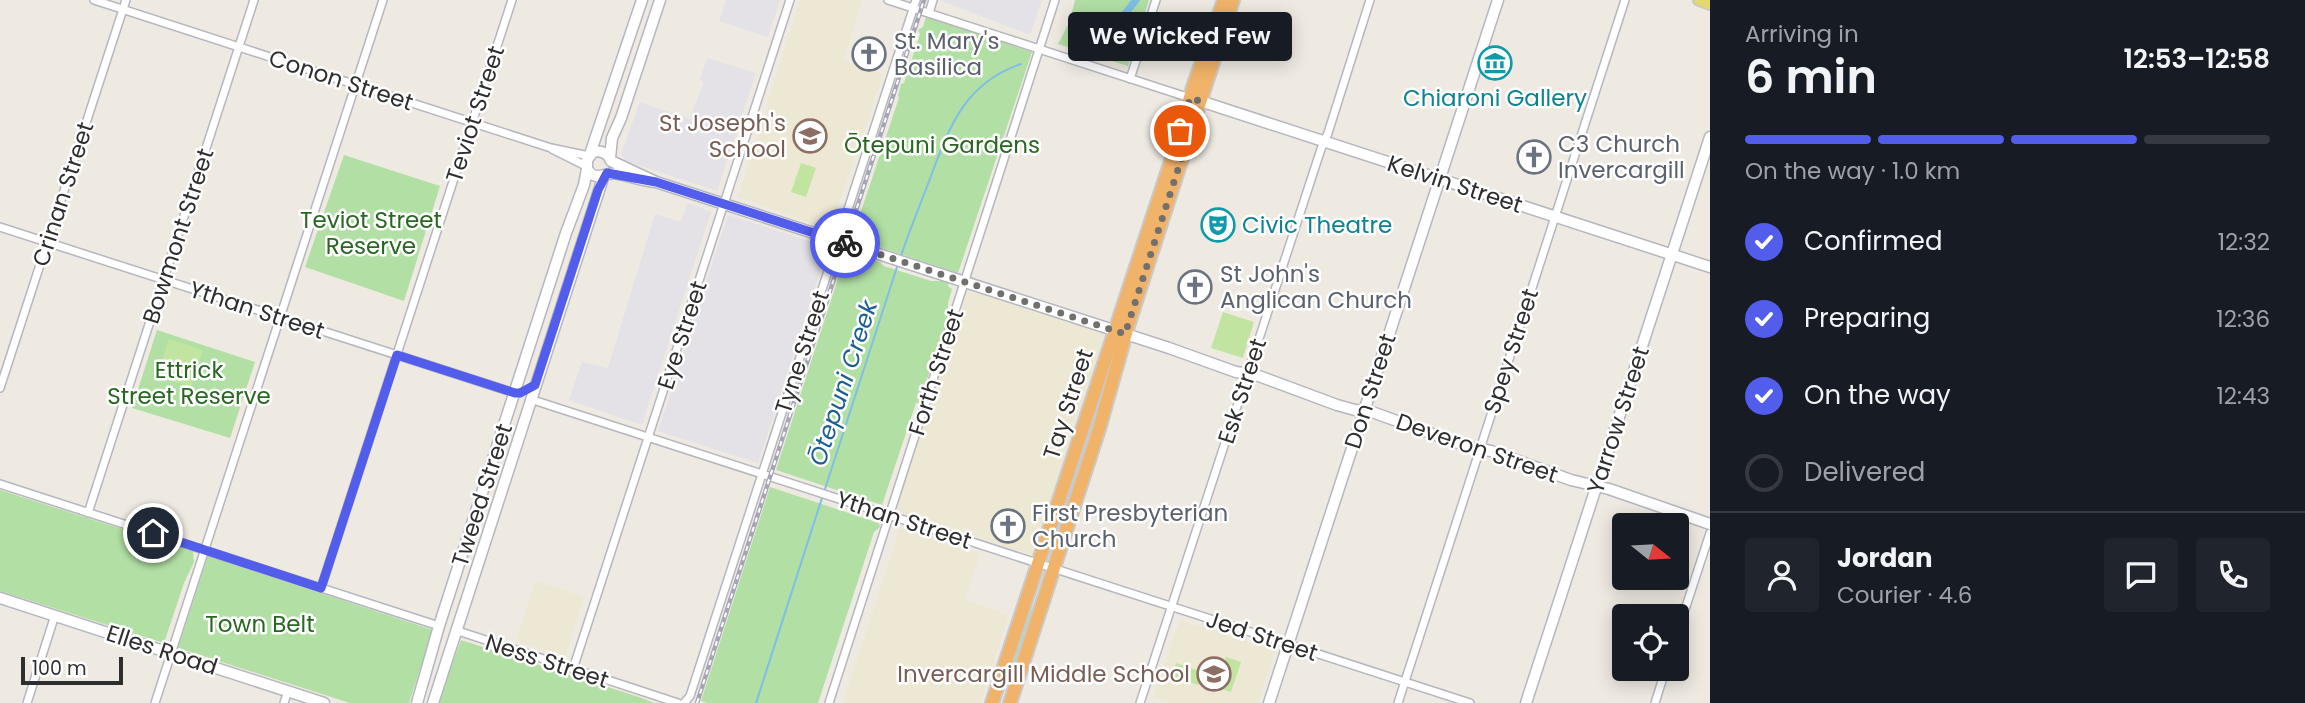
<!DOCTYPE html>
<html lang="en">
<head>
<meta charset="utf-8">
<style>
  body { margin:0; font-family:Poppins,sans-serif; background:#20242c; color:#f1f3f6; height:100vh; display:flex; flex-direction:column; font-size:26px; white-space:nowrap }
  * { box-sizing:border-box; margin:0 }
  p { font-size:23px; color:#9ea1a6 }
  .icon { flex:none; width:38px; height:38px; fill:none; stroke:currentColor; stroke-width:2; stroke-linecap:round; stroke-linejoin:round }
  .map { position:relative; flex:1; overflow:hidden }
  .details { display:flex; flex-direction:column; background:#171b24; width:595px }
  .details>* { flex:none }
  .needle { width:46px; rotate:108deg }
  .fabs { position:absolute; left:1612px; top:513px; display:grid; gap:14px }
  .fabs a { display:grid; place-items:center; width:77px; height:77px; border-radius:7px; background:#171b24; box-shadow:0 4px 18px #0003; font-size:35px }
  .scale { position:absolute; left:21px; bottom:18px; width:102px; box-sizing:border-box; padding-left:7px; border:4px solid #2e2e2e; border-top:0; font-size:19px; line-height:24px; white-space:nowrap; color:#2e2e2e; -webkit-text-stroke:5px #fff; paint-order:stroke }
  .pin { position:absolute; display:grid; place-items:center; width:60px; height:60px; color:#fff; margin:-30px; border:4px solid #fff; border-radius:50%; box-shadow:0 2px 7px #0007 }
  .courier { position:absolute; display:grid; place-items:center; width:70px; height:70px; margin:-35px; border:5px solid #525deb; border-radius:50%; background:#fff; color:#222; box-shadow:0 2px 9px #0007 }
  .bubble { position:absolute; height:49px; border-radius:7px; background:#171b24; box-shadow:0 4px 18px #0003; font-size:23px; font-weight:600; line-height:49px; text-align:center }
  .summary em { font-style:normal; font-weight:600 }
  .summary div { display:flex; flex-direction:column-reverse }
  .summary { display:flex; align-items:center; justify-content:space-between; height:119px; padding:0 35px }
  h1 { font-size:46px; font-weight:600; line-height:52px }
  .bar { display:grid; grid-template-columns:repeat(4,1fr); gap:10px 7px; align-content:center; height:84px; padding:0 35px }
  .bar i { height:9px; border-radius:5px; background:#363941 }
  .bar .current { background:#525deb }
  .bar p { grid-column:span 4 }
  .line { display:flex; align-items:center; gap:18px; padding:0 35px; border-top:2px solid #363941 }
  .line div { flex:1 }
  .round { display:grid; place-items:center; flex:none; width:74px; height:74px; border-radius:7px; background:#20242c }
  ol { padding:0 35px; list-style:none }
  li { display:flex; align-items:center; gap:21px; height:77px }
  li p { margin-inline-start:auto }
  li .icon { padding:7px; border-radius:50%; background:#525deb; color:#fff; stroke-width:4 }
  li:last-child { color:#9ea1a6 }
  li i { width:38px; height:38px; border:4px solid #363941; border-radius:50% }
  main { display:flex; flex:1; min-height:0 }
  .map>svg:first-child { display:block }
</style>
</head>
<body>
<main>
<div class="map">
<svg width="1710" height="703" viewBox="0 0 1710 703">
  <rect width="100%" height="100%" fill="#eeeae2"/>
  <path fill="#e4e1e7" d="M726,0H780L768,37L719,21Z
    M939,0H1042L1031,33L1028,34Z
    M707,58L756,73L717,191L626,161L621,154L640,102L690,119L704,82L700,80Z
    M688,203L711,212L642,425L569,400L582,362L608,368L655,214L681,222Z
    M728,215L828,247L758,463L658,431Z"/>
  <path fill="#ede8d3" d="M800,0H862L844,60L883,75L830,230L738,197Z
    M965,285L1106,331L1033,555L893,510Z
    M900,528L980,554L965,600L1009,615L980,703H843Z
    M535,581L584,597L565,656L516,641Z
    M1180,620L1275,651L1258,703H1172L1153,697Z"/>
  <path fill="#b2dfa4" d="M1075,0H1149L1128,66L1058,44L1069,23Z
    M926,17L1032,52L958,273L852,238L899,98L898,96L901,84L904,83L920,34L918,30L923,27Z
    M344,155L440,186L404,301L305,267Z
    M846,254L880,262L884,266L931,281H943L949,283L948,286L952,289L948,303V317L919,403H916L882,505L776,470Z
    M157,330L255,362L230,438L132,408Z
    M1116,347L1090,444L1081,440Z
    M770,487L879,523L880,527L874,532L818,703H708L701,701Z
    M0,490L150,538L154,537L188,547L193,552L194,562L184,583L164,643L0,591Z
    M208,556L433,630L409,703H350L178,648Z
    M1041,592L1014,674L1008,673L1018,635Z
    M461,640L642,698L654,703H438Z"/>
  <path fill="#c1e5a1" d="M801,163L816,168L806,197L791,192Z
    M1223,312L1254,322L1243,358L1211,348Z
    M169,339L203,350L191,387L157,377Z
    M1226,657L1241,662L1231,692L1216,687Z
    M1176,663L1202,672L1198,685L1172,676Z"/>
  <path fill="#7fbfe5" d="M1131,0H1140C1128,19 1100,44 1079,50L1076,41C1099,33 1117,21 1131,0Z"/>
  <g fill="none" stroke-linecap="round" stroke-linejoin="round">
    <path stroke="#7fbfe5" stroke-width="2" d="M901,256C909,231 919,208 928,184C948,131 962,84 1021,64
      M824,492L898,264
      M756,703L822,498"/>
    <defs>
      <path id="street" d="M94,0L551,148L589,156
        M888,0L1190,98
        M929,13L933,0
        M1130,79L1156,0
        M552,149L586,166
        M0,227L515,393
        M0,388L126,0
        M530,399L1470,703
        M0,484L439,626
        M88,513L254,0
        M321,588L512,0
        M455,630L678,703
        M1676,637L1710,533
        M573,669L790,0
        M27,703L55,615
        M155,703L383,0
        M284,703L288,691
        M684,703L690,696L916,0
        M829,703L1055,0
        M1140,703L1321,149L1328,133L1370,0
        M1398,703L1625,0
        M1655,703L1666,668"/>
      <path id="secondary" d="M1194,99L1710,267
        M590,154L642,0
        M610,158L612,138L621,118L660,0
        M656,182L611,161C608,153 601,150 593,152L587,160V169C590,173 591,175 596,176C602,177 609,172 618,174C631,176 642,181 656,182L1169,348L1236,372L1256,375L1337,405L1355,410L1372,412L1469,447L1491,451L1571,480L1609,489L1710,524
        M0,598L324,703
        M417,703L439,626L566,233L584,185L587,169
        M433,703L604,175
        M1269,703L1498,0
        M1526,703L1710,137"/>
      <path id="primary" d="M1699,0L1710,4"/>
      <path id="highway" d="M992,703L1174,152L1193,87L1224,0
        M1010,703L1099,429L1128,326L1233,0"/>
    </defs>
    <use href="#street" stroke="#b5b6c0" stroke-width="10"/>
    <use href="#secondary" stroke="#b5b6c0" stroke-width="13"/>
    <use href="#primary" stroke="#c9c9c9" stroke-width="14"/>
    <use href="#highway" stroke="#c9c9c9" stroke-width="16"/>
    <use href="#street" stroke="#fff" stroke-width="7"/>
    <use href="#secondary" stroke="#fff" stroke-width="10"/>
    <use href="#primary" stroke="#e6d76f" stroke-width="10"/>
    <use href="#highway" stroke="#f1b36a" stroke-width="12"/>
    <defs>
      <path id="rail" d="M697,703L924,0"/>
    </defs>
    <use href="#rail" stroke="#a5a5b6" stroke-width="4.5"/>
    <use href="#rail" stroke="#fff" stroke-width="2" stroke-dasharray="5" stroke-linecap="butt"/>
  </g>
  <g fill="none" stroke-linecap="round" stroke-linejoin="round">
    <path stroke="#71706d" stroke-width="7" stroke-dasharray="0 12.6" d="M845,243L1125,334L1200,101L1190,98L1180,131"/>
    <path stroke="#525deb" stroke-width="9" d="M153,533L321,588L397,355L515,393H520L535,385L598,190L607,173L656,182L845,243"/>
  </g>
  <defs>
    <symbol id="church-ring" viewBox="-11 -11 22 22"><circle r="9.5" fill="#fff" stroke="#6b7280" stroke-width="1.5"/><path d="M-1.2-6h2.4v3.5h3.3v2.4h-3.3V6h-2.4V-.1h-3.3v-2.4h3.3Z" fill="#6b7280"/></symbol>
    <symbol id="museum-ring" viewBox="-11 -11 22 22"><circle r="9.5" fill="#fff" stroke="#0f9aa8" stroke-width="1.5"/><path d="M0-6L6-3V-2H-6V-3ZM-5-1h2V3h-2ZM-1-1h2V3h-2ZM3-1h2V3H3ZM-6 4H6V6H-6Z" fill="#0f9aa8"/></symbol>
    <symbol id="school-ring" viewBox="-11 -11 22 22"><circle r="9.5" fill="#fff" stroke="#8d6e63" stroke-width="1.5"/><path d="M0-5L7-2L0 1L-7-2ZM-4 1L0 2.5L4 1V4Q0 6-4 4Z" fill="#8d6e63"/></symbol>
    <symbol id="theatre-ring" viewBox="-11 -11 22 22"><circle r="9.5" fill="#fff" stroke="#0f9aa8" stroke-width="1.5"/><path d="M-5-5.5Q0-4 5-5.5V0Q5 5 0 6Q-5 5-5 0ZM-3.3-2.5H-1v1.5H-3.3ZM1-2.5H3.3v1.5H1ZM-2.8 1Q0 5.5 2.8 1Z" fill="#0f9aa8"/></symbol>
  </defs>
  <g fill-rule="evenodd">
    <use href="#church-ring" x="850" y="35" width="38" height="38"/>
    <use href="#museum-ring" x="1476" y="44" width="38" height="38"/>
    <use href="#school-ring" x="791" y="117" width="38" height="38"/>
    <use href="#church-ring" x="1515" y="138" width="38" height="38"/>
    <use href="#theatre-ring" x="1199" y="206" width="38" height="38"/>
    <use href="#church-ring" x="1176" y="268" width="38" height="38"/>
    <use href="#church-ring" x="989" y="507" width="38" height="38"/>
    <use href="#school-ring" x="1195" y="655" width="38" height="38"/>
  </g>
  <g text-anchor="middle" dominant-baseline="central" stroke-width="5" stroke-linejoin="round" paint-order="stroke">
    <g font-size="23" fill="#5b616d" stroke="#fff" text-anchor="start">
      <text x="894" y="41">St. Mary's<tspan x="894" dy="26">Basilica</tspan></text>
      <text x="1558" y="144">C3 Church<tspan x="1558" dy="26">Invercargill</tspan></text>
      <text x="1220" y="274">St John's<tspan x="1220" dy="26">Anglican Church</tspan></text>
      <text x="1032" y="513">First Presbyterian<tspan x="1032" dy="26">Church</tspan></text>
    </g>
    <g font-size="23" fill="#2e2e2e" stroke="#fff">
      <text transform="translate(341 80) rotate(18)">Conon Street</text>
      <text transform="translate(475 114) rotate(-72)">Teviot Street</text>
      <text transform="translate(1455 184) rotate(18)">Kelvin Street</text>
      <text transform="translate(63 194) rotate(-72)">Crinan Street</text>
      <text transform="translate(178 236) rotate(-72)">Bowmont Street</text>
      <text transform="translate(257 310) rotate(18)">Ythan Street</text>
      <text transform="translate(682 335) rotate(-72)">Eye Street</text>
      <text transform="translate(1511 351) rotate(-72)">Spey Street</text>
      <text transform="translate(802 352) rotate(-72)">Tyne Street</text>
      <text transform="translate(936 372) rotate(-72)">Forth Street</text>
      <text transform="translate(1242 391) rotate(-72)">Esk Street</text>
      <text transform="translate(1370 391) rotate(-72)">Don Street</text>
      <text transform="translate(1068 404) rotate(-72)">Tay Street</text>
      <text transform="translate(1618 420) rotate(-72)">Yarrow Street</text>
      <text transform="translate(1477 448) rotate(19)">Deveron Street</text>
      <text transform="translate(482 495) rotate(-72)">Tweed Street</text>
      <text transform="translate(904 520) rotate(18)">Ythan Street</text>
      <text transform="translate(1262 636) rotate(18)">Jed Street</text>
      <text transform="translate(162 650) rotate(18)">Elles Road</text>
      <text transform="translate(547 661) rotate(18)">Ness Street</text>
    </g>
    <g font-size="23" fill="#0d838f" stroke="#fff">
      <text x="1495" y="98">Chiaroni Gallery</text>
      <text x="1242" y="225" text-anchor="start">Civic Theatre</text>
    </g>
    <g font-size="23" fill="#785e54" stroke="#fff" text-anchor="end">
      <text x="786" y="123">St Joseph's<tspan x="786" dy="26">School</tspan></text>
      <text x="1190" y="674">Invercargill Middle School</text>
    </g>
    <g font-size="23" fill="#296722" stroke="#fff">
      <text x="942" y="145">Ōtepuni Gardens</text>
      <text x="371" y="220">Teviot Street<tspan x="371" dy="26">Reserve</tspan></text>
      <text x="189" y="370">Ettrick<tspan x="189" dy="26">Street Reserve</tspan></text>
      <text x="260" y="624">Town Belt</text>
    </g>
    <g font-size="24" font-style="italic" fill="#1a5e96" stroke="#fff">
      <text transform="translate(843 383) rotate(-72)">Ōtepuni Creek</text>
    </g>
  </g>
</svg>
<div class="fabs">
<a><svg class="needle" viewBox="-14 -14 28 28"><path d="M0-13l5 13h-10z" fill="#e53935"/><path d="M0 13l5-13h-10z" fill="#9ea1a6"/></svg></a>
<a><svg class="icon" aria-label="locate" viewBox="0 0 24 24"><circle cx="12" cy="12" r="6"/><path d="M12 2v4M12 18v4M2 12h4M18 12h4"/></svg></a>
</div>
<div class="scale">100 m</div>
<div class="pin" style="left:1180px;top:131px;background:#ea580c"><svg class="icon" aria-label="bag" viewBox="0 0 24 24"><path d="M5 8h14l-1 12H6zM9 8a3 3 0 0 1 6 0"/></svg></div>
<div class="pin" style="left:153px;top:533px;background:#1f2937"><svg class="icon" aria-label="home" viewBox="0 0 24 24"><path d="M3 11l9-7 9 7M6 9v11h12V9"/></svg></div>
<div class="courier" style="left:845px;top:243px"><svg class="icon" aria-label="bike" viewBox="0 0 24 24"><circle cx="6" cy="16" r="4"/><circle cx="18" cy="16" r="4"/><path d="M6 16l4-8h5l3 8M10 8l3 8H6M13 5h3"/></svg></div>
<div class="bubble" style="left:1068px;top:12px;width:224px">We Wicked Few</div>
</div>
<section class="details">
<div class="summary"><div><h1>6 min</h1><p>Arriving in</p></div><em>12:53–12:58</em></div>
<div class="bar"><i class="current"></i><i class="current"></i><i class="current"></i><i></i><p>On the way · 1.0 km</p></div>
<ol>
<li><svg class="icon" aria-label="check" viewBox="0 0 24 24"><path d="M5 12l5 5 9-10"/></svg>Confirmed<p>12:32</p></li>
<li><svg class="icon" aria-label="check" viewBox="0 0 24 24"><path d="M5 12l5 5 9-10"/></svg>Preparing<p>12:36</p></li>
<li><svg class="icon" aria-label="check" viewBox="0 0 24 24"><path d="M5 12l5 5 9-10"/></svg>On the way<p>12:43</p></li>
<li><i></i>Delivered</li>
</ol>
<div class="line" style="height:126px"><a class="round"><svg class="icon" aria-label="person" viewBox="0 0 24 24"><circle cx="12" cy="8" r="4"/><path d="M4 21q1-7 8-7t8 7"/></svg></a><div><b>Jordan</b><p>Courier · 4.6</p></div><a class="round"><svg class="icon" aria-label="chat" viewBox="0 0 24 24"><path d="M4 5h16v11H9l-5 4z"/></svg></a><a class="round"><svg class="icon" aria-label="phone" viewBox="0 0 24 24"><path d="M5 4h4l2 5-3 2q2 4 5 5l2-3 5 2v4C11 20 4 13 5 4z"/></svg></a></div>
</section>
</main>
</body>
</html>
